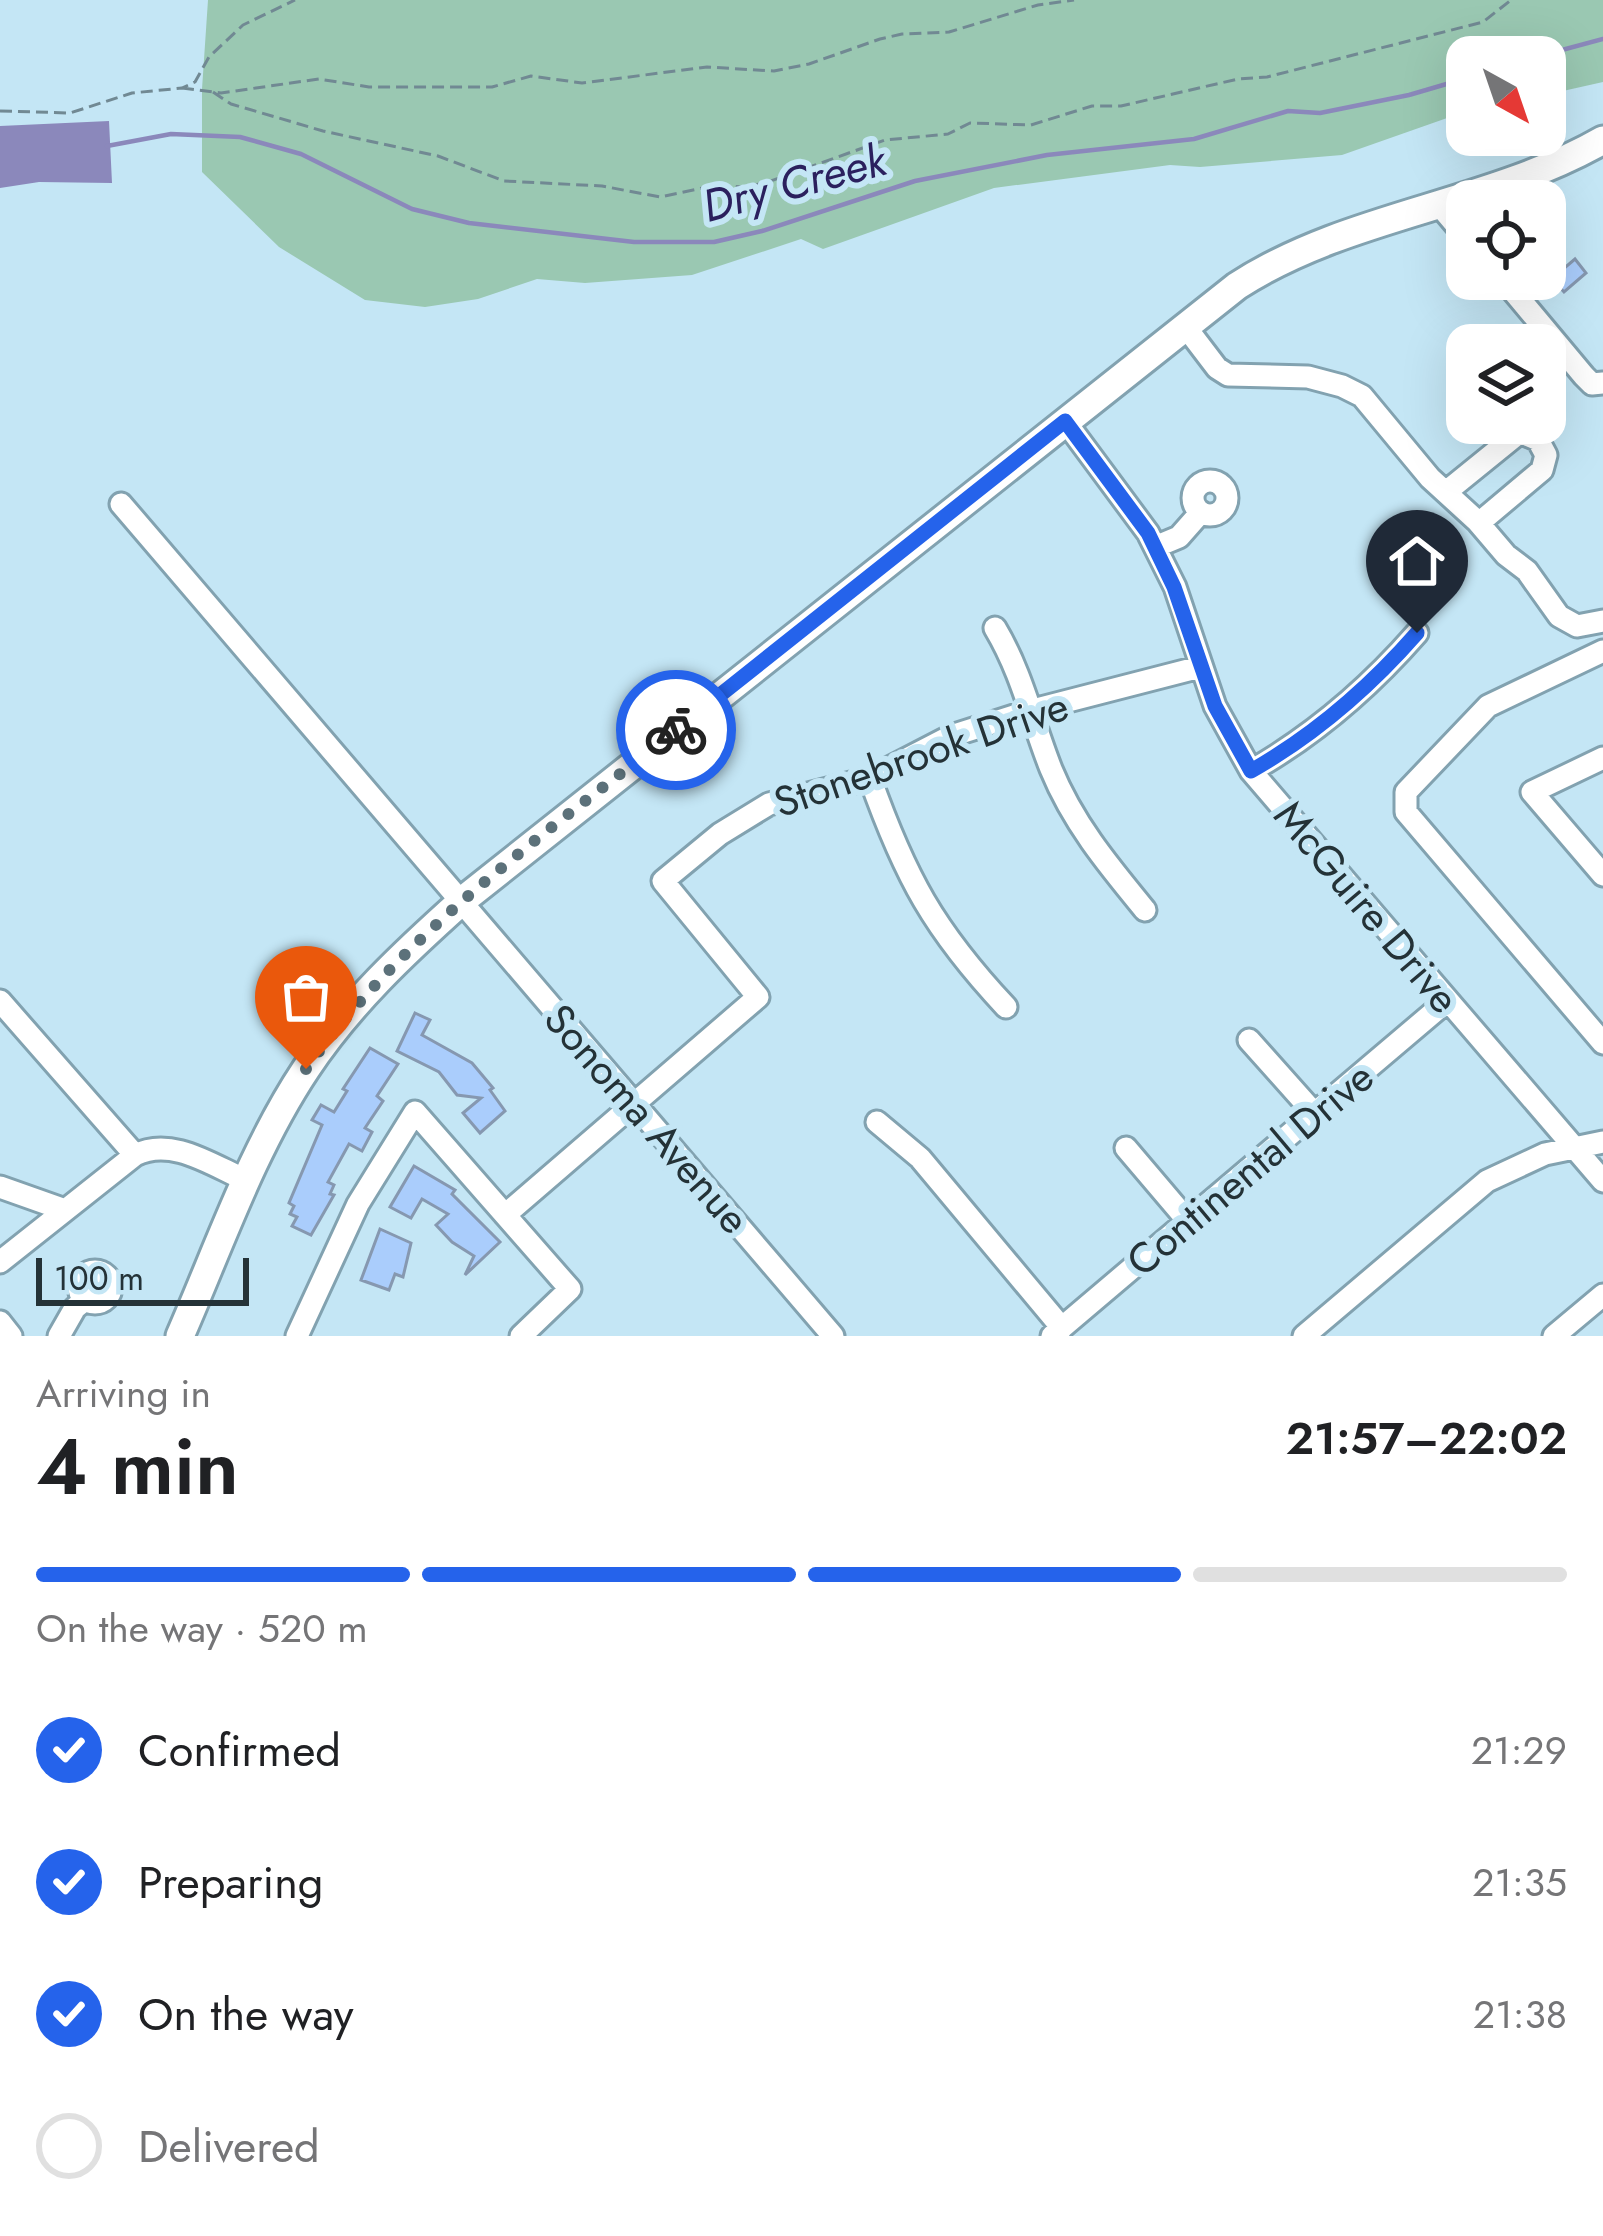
<!DOCTYPE html>
<html lang="en">
<head>
<meta charset="utf-8">
<style>
  body { margin:0; font-family:Jost,sans-serif; background:#f2f2f2; color:#202124; height:100vh; display:flex; flex-direction:column; font-size:45px; white-space:nowrap }
  * { box-sizing:border-box; margin:0 }
  p { font-size:39px; color:#757577 }
  .icon { flex:none; width:66px; height:66px; fill:none; stroke:currentColor; stroke-width:2; stroke-linecap:round; stroke-linejoin:round }
  .map { position:relative; height:1336px; overflow:hidden }
  .details { display:flex; flex-direction:column; background:#fff; flex:1 }
  .details>* { flex:none }
  .needle { width:78px; rotate:140deg }
  .buttons { position:absolute; left:1446px; top:36px; display:grid; gap:24px }
  .buttons a { display:grid; place-items:center; width:120px; height:120px; border-radius:24px; background:#fff; box-shadow:0 12px 48px #0002; font-size:60px }
  .scale { position:absolute; left:36px; bottom:30px; width:213px; box-sizing:border-box; padding-left:12px; border:6px solid #243237; border-top:0; font-size:33px; line-height:42px; white-space:nowrap; color:#243237; -webkit-text-stroke:9px #c4e6f5; paint-order:stroke }
  .pin { position:absolute; display:grid; place-items:center; width:102px; height:102px; color:#fff; margin:-123px -51px; border-radius:50% 50% 50% 0; rotate:-45deg; box-shadow:0 0 12px #0007 }
  .pin .icon { rotate:45deg }
  .courier { position:absolute; display:grid; place-items:center; width:120px; height:120px; margin:-60px; border:9px solid #2563eb; border-radius:50%; background:#fff; color:#222; box-shadow:0 3px 15px #0007 }
  .overview em { font-style:normal; font-weight:600 }
  .overview div { display:flex; flex-direction:column-reverse }
  .overview { display:flex; align-items:center; justify-content:space-between; height:204px; padding:0 36px }
  h1 { font-size:78px; font-weight:600; line-height:90px }
  .bar { display:grid; grid-template-columns:repeat(4,1fr); gap:18px 12px; align-content:center; height:144px; padding:0 36px }
  .bar i { height:15px; border-radius:9px; background:#e0e0e0 }
  .bar .current { background:#2563eb }
  .bar p { grid-column:span 4 }
  ol { padding:0 36px; list-style:none }
  li { display:flex; align-items:center; gap:36px; height:132px }
  li p { margin-inline-start:auto }
  li .icon { padding:12px; border-radius:50%; background:#2563eb; color:#fff; stroke-width:4 }
  li:last-child { color:#757577 }
  li i { width:66px; height:66px; border:6px solid #e0e0e0; border-radius:50% }
  .map>svg:first-child { display:block }
</style>
</head>
<body>
<div class="map">
<svg width="1603" height="1336" viewBox="0 0 1603 1336">
  <rect width="100%" height="100%" fill="#c4e6f5"/>
  <path fill="#9ac8b2" d="M208,0H1603V82L1545,95V57H1467V111L1342,155L1200,167L1170,165L994,188L823,249L801,239L692,275L585,283L537,279L478,299L425,307L365,300L279,247L202,172V89Z"/>
  <path fill="#8b88bb" d="M109,121L112,183L39,182L0,188V126Z"/>
  <g fill="none" stroke-linecap="round" stroke-linejoin="round">
    <path stroke="#8b88bb" stroke-width="4.5" d="M1536,57L1603,39
      M107,146L171,134L240,137L301,154L412,209L469,223L634,242H714L762,231L915,181L1047,155L1194,139L1288,111L1320,113L1409,95L1467,78"/>
  </g>
  <path fill="#aacdfc" stroke="#8698b0" stroke-width="3" d="M1545,252L1561,271L1575,259L1586,273L1564,292L1545,271Z
    M415,1013L430,1020L422,1035L472,1063L493,1088L490,1090L505,1111L480,1133L463,1113L481,1098L457,1095L439,1072L397,1051Z
    M370,1048L398,1064L377,1096L383,1101L365,1128L372,1132L362,1151L349,1144L328,1182L334,1185L330,1194L334,1195L311,1235L292,1226L297,1217L290,1214L294,1206L289,1203L322,1125L312,1120L321,1105L334,1112L347,1091L343,1089Z
    M414,1166L455,1190L452,1194L500,1242L465,1275L474,1256L452,1242L436,1225L448,1214L422,1199L411,1218L390,1207Z
    M380,1229L411,1243L403,1277L395,1274L389,1290L361,1280Z"/>
  <g fill="none" stroke-linecap="round" stroke-linejoin="round">
    <defs>
      <path id="minor" d="M1440,206L1467,238
        M1503,279L1584,376L1592,384L1603,383
        M1185,326L1217,368L1228,375L1308,377L1342,386L1362,396L1430,478L1477,521L1506,555L1527,571L1559,616L1577,626L1603,621
        M1065,421L1148,533L1175,587L1215,706L1251,771L1603,1181
        M1193 498a17 17 0 1 1 34 0a17 17 0 1 1-34 0Z
        M1446,492L1520,432
        M121,504L833,1336
        M1479,523L1542,470L1546,455L1538,440L1520,432L1519,423
        M1155,547L1179,537L1201,512
        M995,628C1022,673 1032,721 1051,769C1073,823 1108,865 1145,910
        M1603,651L1488,706L1406,792V812L1603,1043
        M1603,758L1532,792L1603,875
        M1251,771C1316,734 1368,689 1417,633
        M870,778C905,877 934,930 1006,1007
        M0,1001L135,1155
        M1249,1040L1315,1114
        M877,1122L920,1158L1062,1328
        M1126,1148L1188,1221
        M0,1187L65,1210
        M505,1215L758,997L663,881L720,834L769,804L870,778L951,736L1033,710L1200,667
        M0,1262L135,1155C172,1136 213,1166 248,1181
        M79 1287a16 16 0 1 1 32 0a16 16 0 1 1-32 0Z
        M0,1322L11,1336
        M59,1336L75,1308L85,1300
        M297,1336L358,1204L415,1112L570,1289L521,1336
        M1052,1336L1447,1001
        M1304,1336L1487,1181L1545,1154L1603,1142
        M1554,1336L1603,1295"/>
      <path id="major" d="M180,1336C219,1247 252,1150 306,1069C349,1004 405,952 463,900L1237,286C1348,214 1488,206 1603,140"/>
    </defs>
    <use href="#minor" stroke="#82a2b0" stroke-width="27"/>
    <use href="#major" stroke="#82a2b0" stroke-width="33"/>
    <path stroke="#718993" stroke-width="3" stroke-dasharray="12 6" stroke-linecap="butt" d="M182,88L221,93L319,79L369,87H492L531,76L582,83L707,67L774,71L809,64L880,39L902,34L949,32L1038,5L1074,0
      M213,92L231,104L323,131L438,156L504,181L602,186L660,197L717,185L742,187L765,183L885,140L948,134L970,123L1031,125L1092,106H1121L1238,79L1267,77L1483,22L1511,0
      M0,111L70,113L132,93L182,88L195,82L209,57L243,25L295,0"/>
    <use href="#minor" stroke="#fff" stroke-width="21"/>
    <use href="#major" stroke="#fff" stroke-width="27"/>
  </g>
  <g fill="none" stroke-linecap="round" stroke-linejoin="round">
    <path stroke="#5c717a" stroke-width="12" stroke-dasharray="0 21.6" d="M306,1069C405,931 545,834 676,730"/>
    <path stroke="#2563eb" stroke-width="15" d="M676,730L1065,421L1148,533L1174,587L1215,706L1251,771C1316,734 1368,689 1417,633"/>
  </g>
  <g text-anchor="middle" dominant-baseline="central" stroke-width="12" stroke-linejoin="round" paint-order="stroke">
    <g font-size="42" fill="#243237" stroke="#c4e6f5">
      <text transform="translate(921 754) rotate(-19)">Stonebrook Drive</text>
      <text transform="translate(1367 907) rotate(50)">McGuire Drive</text>
      <text transform="translate(647 1119) rotate(49)">Sonoma Avenue</text>
      <text transform="translate(1250 1169) rotate(-40)">Continental Drive</text>
    </g>
    <g font-size="45" font-style="italic" fill="#2b205e" stroke="#c4e6f5">
      <text transform="translate(794 183) rotate(-15)">Dry Creek</text>
    </g>
  </g>
</svg>
<div class="buttons">
<a><svg class="needle" viewBox="-14 -14 28 28"><path d="M0-13l5 13h-10z" fill="#e53935"/><path d="M0 13l5-13h-10z" fill="#757577"/></svg></a>
<a><svg class="icon" aria-label="locate" viewBox="0 0 24 24"><circle cx="12" cy="12" r="6"/><path d="M12 2v4M12 18v4M2 12h4M18 12h4"/></svg></a>
<a><svg class="icon" aria-label="layers" viewBox="0 0 24 24"><path d="M12 4l9 5-9 5-9-5zM3 14l9 5 9-5"/></svg></a>
</div>
<div class="scale">100 m</div>
<div class="pin" style="left:306px;top:1069px;background:#ea580c"><svg class="icon" aria-label="bag" viewBox="0 0 24 24"><path d="M5 8h14l-1 12H6zM9 8a3 3 0 0 1 6 0"/></svg></div>
<div class="pin" style="left:1417px;top:633px;background:#1f2937"><svg class="icon" aria-label="home" viewBox="0 0 24 24"><path d="M3 11l9-7 9 7M6 9v11h12V9"/></svg></div>
<div class="courier" style="left:676px;top:730px"><svg class="icon" aria-label="bike" viewBox="0 0 24 24"><circle cx="6" cy="16" r="4"/><circle cx="18" cy="16" r="4"/><path d="M6 16l4-8h5l3 8M10 8l3 8H6M13 5h3"/></svg></div>
</div>
<section class="details">
<div class="overview"><div><h1>4 min</h1><p>Arriving in</p></div><em>21:57–22:02</em></div>
<div class="bar"><i class="current"></i><i class="current"></i><i class="current"></i><i></i><p>On the way · 520 m</p></div>
<ol>
<li><svg class="icon" aria-label="check" viewBox="0 0 24 24"><path d="M5 12l5 5 9-10"/></svg>Confirmed<p>21:29</p></li>
<li><svg class="icon" aria-label="check" viewBox="0 0 24 24"><path d="M5 12l5 5 9-10"/></svg>Preparing<p>21:35</p></li>
<li><svg class="icon" aria-label="check" viewBox="0 0 24 24"><path d="M5 12l5 5 9-10"/></svg>On the way<p>21:38</p></li>
<li><i></i>Delivered</li>
</ol>
</section>
</body>
</html>
